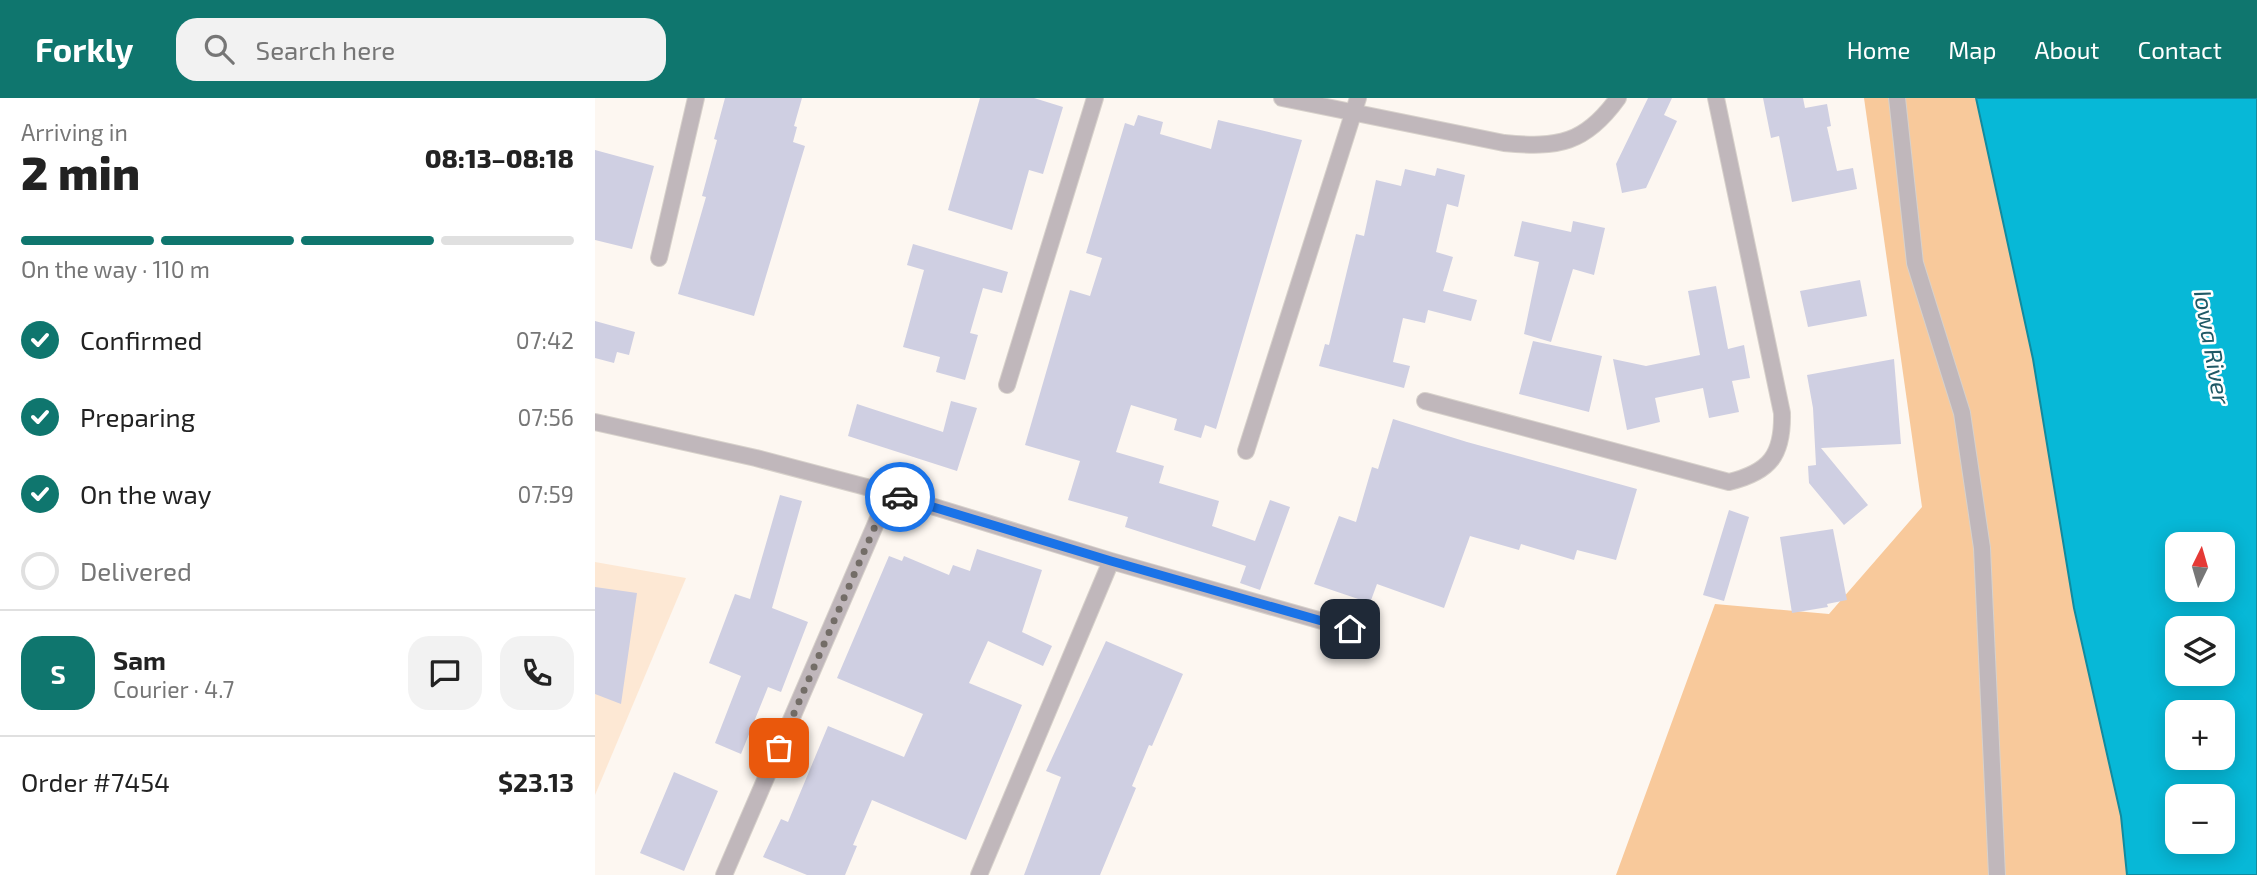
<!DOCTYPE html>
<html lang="en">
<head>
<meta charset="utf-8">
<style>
  body { margin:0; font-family:"Exo 2",sans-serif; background:#f2f2f2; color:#222; height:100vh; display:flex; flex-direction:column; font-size:26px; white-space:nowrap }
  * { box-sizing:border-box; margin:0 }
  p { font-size:23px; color:#767676 }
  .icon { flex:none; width:38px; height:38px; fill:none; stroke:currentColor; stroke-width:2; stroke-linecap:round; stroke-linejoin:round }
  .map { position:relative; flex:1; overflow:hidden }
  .details { display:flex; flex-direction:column; background:#fff; width:595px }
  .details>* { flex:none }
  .needle { width:46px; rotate:5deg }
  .controls { position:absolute; left:1570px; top:434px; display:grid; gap:14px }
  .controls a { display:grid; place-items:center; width:70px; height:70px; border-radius:14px; background:#fff; box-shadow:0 4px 18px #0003; font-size:35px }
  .pin { position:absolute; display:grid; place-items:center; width:60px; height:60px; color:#fff; margin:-30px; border-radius:14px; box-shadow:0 4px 10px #0006 }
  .courier { position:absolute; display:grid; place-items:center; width:70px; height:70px; margin:-35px; border:5px solid #1a73e8; border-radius:50%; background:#fff; color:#222; box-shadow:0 2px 9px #0007 }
  .overview em { font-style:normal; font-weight:800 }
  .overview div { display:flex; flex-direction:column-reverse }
  .overview { display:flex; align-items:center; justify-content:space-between; height:119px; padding:0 21px }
  h1 { font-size:46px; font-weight:800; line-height:52px }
  .bar { display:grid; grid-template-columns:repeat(4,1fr); gap:10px 7px; align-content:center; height:84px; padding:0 21px }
  .bar i { height:9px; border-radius:5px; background:#e0e0e0 }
  .bar .selected { background:#0f766e }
  .bar p { grid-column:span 4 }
  .line { display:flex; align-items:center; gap:18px; padding:0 21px; border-top:2px solid #e0e0e0 }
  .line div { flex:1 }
  .round { display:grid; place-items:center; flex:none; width:74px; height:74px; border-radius:21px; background:#f2f2f2 }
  ol { padding:0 21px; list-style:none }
  li { display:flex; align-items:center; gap:21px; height:77px }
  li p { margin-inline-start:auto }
  li .icon { padding:7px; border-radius:50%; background:#0f766e; color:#fff; stroke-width:4 }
  li:last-child { color:#767676 }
  li i { width:38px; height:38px; border:4px solid #e0e0e0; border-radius:50% }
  header { display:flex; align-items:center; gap:42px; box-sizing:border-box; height:98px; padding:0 35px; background:#0f766e; color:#fff }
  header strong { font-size:33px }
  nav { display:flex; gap:38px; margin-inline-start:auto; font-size:24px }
  .search { width:490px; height:63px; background:#f2f2f2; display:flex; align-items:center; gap:18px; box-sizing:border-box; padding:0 24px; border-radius:21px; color:#767676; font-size:26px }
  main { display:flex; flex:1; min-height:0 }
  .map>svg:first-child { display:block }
</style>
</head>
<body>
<header>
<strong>Forkly</strong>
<div class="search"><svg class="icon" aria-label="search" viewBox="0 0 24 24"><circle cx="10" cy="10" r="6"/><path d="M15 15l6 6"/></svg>Search here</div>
<nav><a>Home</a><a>Map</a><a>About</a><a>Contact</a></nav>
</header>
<main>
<section class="details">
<div class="overview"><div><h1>2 min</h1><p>Arriving in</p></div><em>08:13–08:18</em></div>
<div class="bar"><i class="selected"></i><i class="selected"></i><i class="selected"></i><i></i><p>On the way · 110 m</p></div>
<ol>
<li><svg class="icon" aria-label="check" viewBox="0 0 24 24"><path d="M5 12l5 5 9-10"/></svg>Confirmed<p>07:42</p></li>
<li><svg class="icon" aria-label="check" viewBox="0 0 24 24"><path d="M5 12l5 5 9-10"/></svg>Preparing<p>07:56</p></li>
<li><svg class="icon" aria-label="check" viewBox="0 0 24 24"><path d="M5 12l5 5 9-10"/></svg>On the way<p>07:59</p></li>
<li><i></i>Delivered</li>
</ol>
<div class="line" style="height:126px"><b class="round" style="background:#0f766e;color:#fff">S</b><div><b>Sam</b><p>Courier · 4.7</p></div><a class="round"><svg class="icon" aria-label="chat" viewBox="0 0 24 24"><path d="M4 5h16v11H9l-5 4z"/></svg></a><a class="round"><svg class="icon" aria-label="phone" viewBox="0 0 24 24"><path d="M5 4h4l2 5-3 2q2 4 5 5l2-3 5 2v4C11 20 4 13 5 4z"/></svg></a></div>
<div class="line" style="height:91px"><div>Order #7454</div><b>$23.13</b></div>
</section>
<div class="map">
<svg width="1662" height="777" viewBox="0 0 1662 777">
  <rect width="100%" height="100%" fill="#fdf7f1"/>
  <path fill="#fde8d4" d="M0,464L91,480L0,697Z"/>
  <path fill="#f8c99b" d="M1269,0H1381L1438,261L1479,510L1526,718L1532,777H1021L1120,506L1234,516L1327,409Z"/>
  <path fill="#07b8d7" stroke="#118b9f" stroke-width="2" fill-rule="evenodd" d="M1381,0H1662V777H1532L1526,718L1479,510L1438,261ZM1582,446H1628V492H1582ZM1582,530H1628V576H1582ZM1582,614H1628V660H1582ZM1582,698H1628V744H1582Z"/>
  <path fill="#cfcfe2" d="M130,0H207L199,28L202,29L198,44L210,48L159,218L83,196L111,99L107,98L122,42L119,41Z
    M385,0H439L468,9L448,76L434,72L417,132L353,112Z
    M1053,0H1077L1069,17L1082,23L1051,90L1027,95L1021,66Z
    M1168,0H1208L1210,10L1232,6L1236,28L1232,29L1242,73L1258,70L1262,91L1197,104L1184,38L1176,40Z
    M543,17L568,24L565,36L616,51L623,22L707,42L621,331L610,327L606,340L579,332L582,321L536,307L521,354L569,368L564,385L624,403L617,428L660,443L675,402L695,409L665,492L645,485L651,468L530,429L533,419L473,402L485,363L430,347L475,192L495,198L507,160L491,155L530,25L539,28Z
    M0,52L59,68L37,151L0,142Z
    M842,70L870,77L863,109L852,106L841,154L858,159L848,193L882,202L876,223L833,212L830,225L808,220L798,264L815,268L809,290L724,268L730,246L734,247L761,136L769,138L781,82L806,88L810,71L840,78Z
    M927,123L976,134L978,123L1010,130L999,177L978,171L956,244L929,236L944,164L919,158Z
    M318,146L413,174L407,195L388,190L375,235L383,237L370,282L341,274L345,259L308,249L329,172L312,167Z
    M1265,182L1272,218L1213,229L1205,193Z
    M1121,188L1133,251L1149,247L1155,280L1137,283L1144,314L1114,320L1108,290L1060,300L1065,324L1032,332L1018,261L1051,268L1105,257L1093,193Z
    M0,223L40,234L34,257L22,254L19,265L0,260Z
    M938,243L1007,258L994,314L924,296Z
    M1299,261L1306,346L1226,350L1273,407L1249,427L1214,385L1213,368L1221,367L1218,310L1212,277Z
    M356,303L382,310L362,373L253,338L262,306L348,334Z
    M798,321L872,344L1042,391L1021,462L982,452L979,462L926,446L924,452L875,438L849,510L782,486L775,505L719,486L744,418L761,424L777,369L783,371Z
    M185,397L207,403L177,510L213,524L186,594L173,589L146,656L120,645L146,578L114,565L140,496L155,501Z
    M1134,412L1154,419L1129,503L1108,497Z
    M1238,431L1252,502L1232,506L1233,509L1197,515L1185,439Z
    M382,451L447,472L427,534L457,548L448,568L393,543L374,585L427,607L371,742L277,702L258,747L262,748L250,777H212L168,759L186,721L193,724L233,628L309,659L328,616L242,580L294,458L307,463L309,458L354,477L358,467L375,473Z
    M0,489L42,495L26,606L0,596Z
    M511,543L588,576L557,648L554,647L537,688L541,690L505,777H429L466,679L451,673Z
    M79,674L123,693L89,773L45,755Z"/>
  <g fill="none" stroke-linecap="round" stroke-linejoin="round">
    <defs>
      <path id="service" d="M687,0L909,45C963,50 990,46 1023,0
        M1302,0L1320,165L1367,315L1387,450L1402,777
        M64,160L101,0
        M412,287L500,0
        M830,303L1134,384C1175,374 1188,357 1187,315L1121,0
        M0,324L161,360L294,395L516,463L755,531
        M651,353L763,0
        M129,777L294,395
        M384,777L516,463"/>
    </defs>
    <use href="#service" stroke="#d7d1cb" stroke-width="18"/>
    <use href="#service" stroke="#c0b7bb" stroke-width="16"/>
  </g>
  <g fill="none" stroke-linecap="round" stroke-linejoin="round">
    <path stroke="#736d67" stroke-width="7" stroke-dasharray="0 12.6" d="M184,650L294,396L305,399"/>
    <path stroke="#1a73e8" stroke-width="9" d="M305,399L516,463L755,531"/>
  </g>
  <g text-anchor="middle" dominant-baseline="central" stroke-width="5" stroke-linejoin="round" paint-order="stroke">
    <g font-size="24" font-style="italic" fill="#1f5966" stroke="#fff">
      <text transform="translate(1618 249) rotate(80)">Iowa River</text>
    </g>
  </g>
</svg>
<div class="controls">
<a><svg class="needle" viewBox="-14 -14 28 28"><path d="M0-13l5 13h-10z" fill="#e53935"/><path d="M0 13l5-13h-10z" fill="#767676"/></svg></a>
<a><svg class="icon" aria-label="layers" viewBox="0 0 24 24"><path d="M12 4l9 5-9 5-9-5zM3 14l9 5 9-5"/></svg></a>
<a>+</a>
<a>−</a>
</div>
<div class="pin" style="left:184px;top:650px;background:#ea580c"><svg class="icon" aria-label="bag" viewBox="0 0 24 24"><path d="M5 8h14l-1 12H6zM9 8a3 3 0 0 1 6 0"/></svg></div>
<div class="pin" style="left:755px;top:531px;background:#1f2937"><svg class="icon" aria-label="home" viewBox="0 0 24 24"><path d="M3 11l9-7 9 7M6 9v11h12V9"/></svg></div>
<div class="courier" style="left:305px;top:399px"><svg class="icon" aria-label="car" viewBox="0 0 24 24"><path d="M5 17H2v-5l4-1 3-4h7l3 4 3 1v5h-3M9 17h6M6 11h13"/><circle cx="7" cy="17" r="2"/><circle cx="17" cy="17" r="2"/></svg></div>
</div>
</main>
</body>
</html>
